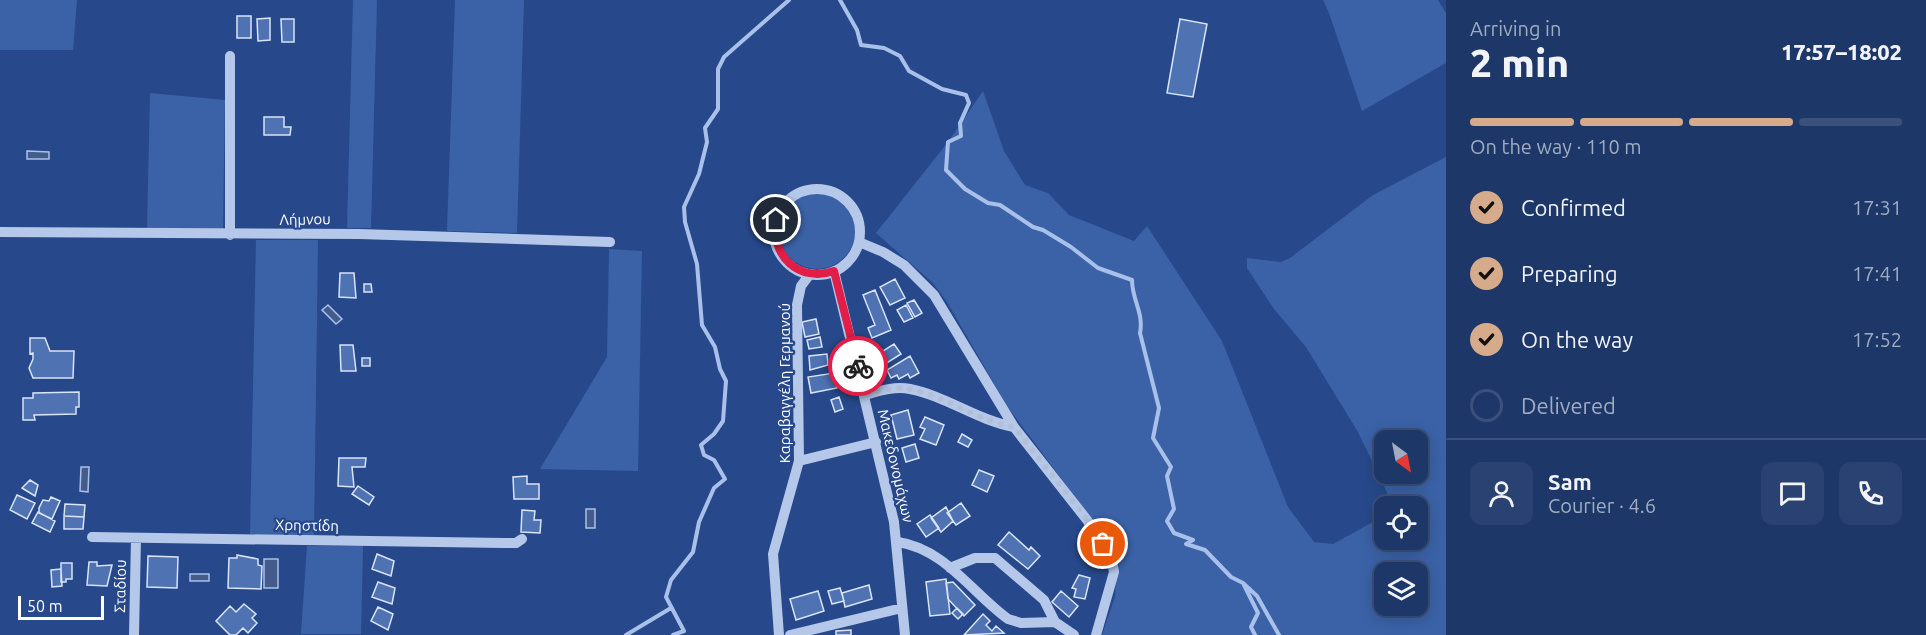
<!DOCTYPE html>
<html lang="en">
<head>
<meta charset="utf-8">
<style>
  body { margin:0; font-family:Ubuntu,sans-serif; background:#2a4271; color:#f1f3f6; height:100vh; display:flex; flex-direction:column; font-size:22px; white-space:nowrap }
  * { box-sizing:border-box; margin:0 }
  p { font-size:20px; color:#a0acc0 }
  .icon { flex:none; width:33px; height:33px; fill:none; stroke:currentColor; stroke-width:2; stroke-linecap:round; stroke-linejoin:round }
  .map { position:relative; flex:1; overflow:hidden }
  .sheet { display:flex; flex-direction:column; background:#1d3768; width:480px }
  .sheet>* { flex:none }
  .needle { width:39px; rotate:148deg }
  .fabs { position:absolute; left:1374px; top:430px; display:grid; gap:12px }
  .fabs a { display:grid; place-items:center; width:54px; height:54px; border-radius:12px; background:#1d3768; box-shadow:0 3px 15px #0003,0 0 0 2px #3b517c; font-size:30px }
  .scale { position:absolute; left:18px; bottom:15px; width:86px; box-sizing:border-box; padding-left:6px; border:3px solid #fff; border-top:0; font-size:16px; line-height:21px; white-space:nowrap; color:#fff; -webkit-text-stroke:4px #27498b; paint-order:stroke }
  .pin { position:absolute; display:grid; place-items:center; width:51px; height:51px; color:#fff; margin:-26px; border:3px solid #fff; border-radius:50%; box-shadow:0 2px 6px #0007 }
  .courier { position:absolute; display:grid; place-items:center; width:60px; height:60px; margin:-30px; border:4px solid #e11d48; border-radius:50%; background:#fff; color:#222; box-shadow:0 2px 8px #0007 }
  .headline em { font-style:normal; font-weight:800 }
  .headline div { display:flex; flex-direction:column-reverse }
  .headline { display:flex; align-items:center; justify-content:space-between; height:102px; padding:0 24px }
  h1 { font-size:39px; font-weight:800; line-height:45px }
  .bar { display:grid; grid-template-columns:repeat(4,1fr); gap:9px 6px; align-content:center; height:72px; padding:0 24px }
  .bar i { height:8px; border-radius:4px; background:#3b517c }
  .bar .on { background:#d6ab8b }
  .bar p { grid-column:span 4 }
  .line { display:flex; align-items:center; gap:15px; padding:0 24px; border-top:2px solid #3b517c }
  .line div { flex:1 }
  .round { display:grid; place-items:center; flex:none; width:63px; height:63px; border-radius:12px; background:#2a4271 }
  ol { padding:0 24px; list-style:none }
  li { display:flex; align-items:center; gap:18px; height:66px }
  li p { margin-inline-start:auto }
  li .icon { padding:6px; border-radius:50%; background:#d6ab8b; color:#111; stroke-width:4 }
  li:last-child { color:#a0acc0 }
  li i { width:33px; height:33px; border:3px solid #3b517c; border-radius:50% }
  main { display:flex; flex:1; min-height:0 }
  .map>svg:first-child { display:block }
</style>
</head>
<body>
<main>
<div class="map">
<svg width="1446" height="635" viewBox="0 0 1446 635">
  <rect width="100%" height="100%" fill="#27498b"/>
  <path fill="#3b62a7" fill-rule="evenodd" d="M0,0H77L73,50H0Z
    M353,0H377L371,228H347Z
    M455,0H524L517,233L447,231Z
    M1323,0H1438L1446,13V63L1362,111L1329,13Z
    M983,91L1004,151L1025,185L1048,193L1069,215L1134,241L1147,226L1222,341L1288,507L1314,542L1333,544L1384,516V540H1418V507H1394L1358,432L1306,347L1274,309L1247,268V258L1281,262L1290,258L1373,195L1446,157V635H1102L1115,597L1117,564L1093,521L1007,406L947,302L933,283L876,233L948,142ZM1384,441H1418V474H1384ZM1384,573H1418V606H1384Z
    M150,93L225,100L223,229H147Z
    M779 231a38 38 0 1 1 76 0a38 38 0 1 1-76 0Z
    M256,240H318L314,535L250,534Z
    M609,249L642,251L638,471L540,469L607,357Z
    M307,546H363L361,634H301Z"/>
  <path fill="#445b8b" stroke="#a9c1ea" stroke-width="1.5" d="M27,151L49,152V159H27Z
    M328,305L342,319L336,324L322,310Z
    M81,467H89L88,492L80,491Z
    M586,509H595V528H586Z
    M264,559H278V588H264Z
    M190,574H209V581H190Z"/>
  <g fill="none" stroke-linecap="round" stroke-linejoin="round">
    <path stroke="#a9c1ea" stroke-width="4" d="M840,0L857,30L861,45L884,48L900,56L909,71L942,89L966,95L969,103L960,123L961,136L948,142L946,170L965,189L988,203L1000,205L1033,227L1043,230L1071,247L1098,268L1132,280C1132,300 1144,313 1140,333L1159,408L1153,438L1171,467L1167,476L1174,509L1167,521L1174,533L1193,540L1186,544L1205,550L1231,577L1243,583L1257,596L1279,635
      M1244,585L1258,613L1251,627L1255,635
      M626,635L671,608
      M673,635L684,631L666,597L671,580L693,552L699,522L714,488L725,479L714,460L704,455L701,445L714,434L723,421L726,381L720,369L715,347L702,325L697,264L685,222L684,207L699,174L707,142L705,128L718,109V69L724,57L789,0"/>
  </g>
  <path fill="#4f72b2" stroke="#d9e4f7" stroke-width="1.5" d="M237,16H251V38H237Z
    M270,18V40L258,41L257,19Z
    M281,19H294V42H282Z
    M1180,19L1207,24L1193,97L1167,93Z
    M264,117H284V127H291L290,135H264Z
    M340,273H354L356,298L339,297Z
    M895,279L905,298L890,305L880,287Z
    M364,284H371L372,292H364Z
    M875,290L891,330L872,338L868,328L875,325L863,295Z
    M914,300L922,313L915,317L907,303Z
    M906,305L913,318L904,322L897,310Z
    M816,319L819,334L805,337L802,322Z
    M820,337L822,347L809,349L807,340Z
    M30,338H45L50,351H74L73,378H33L29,368L33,359V353L30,354Z
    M894,344L901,354L882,366L875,356Z
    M340,345H353L356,371H341Z
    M827,354L828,365L810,370L809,356Z
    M910,356L919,373L910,378L908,374L899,379L897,375L891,378L887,370Z
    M362,358H370V366H362Z
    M834,373L837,388L811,393L808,377Z
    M79,392V407H76V414L34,415L35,420H23V398H33V393Z
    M839,397L843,409L835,412L831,400Z
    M908,410L914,435L897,439L891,415Z
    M925,417L944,425L936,445L920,439L925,429L920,427Z
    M962,434L972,440L968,447L958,442Z
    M915,444L919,458L906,462L902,448Z
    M339,458H366L365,467H352L354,487L338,486Z
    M979,470L994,476L987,492L972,485Z
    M527,476V484H539V499H514L513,477Z
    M30,480L38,485L35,496L22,488Z
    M358,486L374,497L369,505L352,494Z
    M17,495L35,503L27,519L10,510Z
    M51,497L60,501L52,519L39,513V508L43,500L49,501Z
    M961,503L970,516L956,525L947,513Z
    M65,504L85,505L84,517L64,516Z
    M946,507L953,521L941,532L931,518Z
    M522,510L535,511L534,520H541L540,533L521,532Z
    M38,512L55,521L50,532L32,523Z
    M930,515L939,528L926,537L917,524Z
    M64,516L84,517L83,529H64Z
    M1009,532L1029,550L1031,547L1040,556L1028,569L998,545Z
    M377,554L394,561L391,576L372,569Z
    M237,555L258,559V565L262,566L261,589L228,588L229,558H237Z
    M148,556L178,557L177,588L147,587Z
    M89,562H97V566L112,565L107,586L87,585Z
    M61,563H72V579H66V582H61Z
    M61,569L62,586L52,587L51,570Z
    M1079,575L1090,578L1085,599L1074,597L1076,589L1072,588Z
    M946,579L950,614L930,616L926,582Z
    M378,582L395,588L392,604L372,597Z
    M953,582L975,605L964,616L948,599L946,583Z
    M869,585L872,599L845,607L842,593Z
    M840,588L844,601L832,604L828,591Z
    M818,591L824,611L796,620L790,599Z
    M1061,591L1078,606L1069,617L1052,602Z
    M244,604L256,614L252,618L257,623L248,633L243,628L236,635H230L216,621L230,606L236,612Z
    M378,607L393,614L388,630L371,621Z
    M957,608L963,614L958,619L952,613Z
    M983,614L990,621L986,625L992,631L996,626L1004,633L964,635Z
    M851,630V635H836V631Z"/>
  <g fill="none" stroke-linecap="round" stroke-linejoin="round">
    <path stroke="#b5c8ea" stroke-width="10" d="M774 232a43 43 0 1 1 86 0a43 43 0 1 1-86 0Z
      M0,232L359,234L610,242
      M230,235V56
      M859,242L883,252L904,265L934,295L1014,427L1087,520L1111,556L1114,572L1096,635
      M834,271L894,522L905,635
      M865,395C879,391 895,386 910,389C946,396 977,420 1014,427
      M799,461L876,442
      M92,537L504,543H516L522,539
      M898,542C945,549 972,593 1008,619L1021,623L1055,622L1074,635
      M950,568L975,558H995L1044,600L1055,622
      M134,635L136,538
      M779,635L773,554L799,461L797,305L801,286L810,274
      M790,635L902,608"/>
  </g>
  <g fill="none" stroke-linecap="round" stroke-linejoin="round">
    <path stroke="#b3bfd6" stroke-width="6" stroke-dasharray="0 10.8" d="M858,366L865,395C879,391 895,386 910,389C946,396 977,421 1014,427L1080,510L1103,544"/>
    <path stroke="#e11d48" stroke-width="8" d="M776,220C770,256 799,283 834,271L858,366"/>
  </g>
  <g text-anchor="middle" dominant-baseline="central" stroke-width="4.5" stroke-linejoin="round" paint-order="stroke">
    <g font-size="15" fill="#fff" stroke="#27498b">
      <text transform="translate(305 219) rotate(-1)">Λήμνου</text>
      <text transform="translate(784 383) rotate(-90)">Καραβαγγέλη Γερμανού</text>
      <text transform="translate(896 466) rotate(77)">Μακεδονομάχων</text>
      <text transform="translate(307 525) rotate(1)">Χρηστίδη</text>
      <text transform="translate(120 586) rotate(-89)">Σταδίου</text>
    </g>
  </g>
</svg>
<div class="fabs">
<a><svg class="needle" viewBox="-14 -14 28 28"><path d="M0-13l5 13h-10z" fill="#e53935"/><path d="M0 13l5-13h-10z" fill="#a0acc0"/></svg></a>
<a><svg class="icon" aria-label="locate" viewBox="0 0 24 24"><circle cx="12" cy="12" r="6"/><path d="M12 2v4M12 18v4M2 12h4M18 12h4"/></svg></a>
<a><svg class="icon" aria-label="layers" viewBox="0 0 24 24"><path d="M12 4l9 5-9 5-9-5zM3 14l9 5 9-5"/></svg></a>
</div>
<div class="scale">50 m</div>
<div class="pin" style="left:1103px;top:544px;background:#ea580c"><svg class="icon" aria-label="bag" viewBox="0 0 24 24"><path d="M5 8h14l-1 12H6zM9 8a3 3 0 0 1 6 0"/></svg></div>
<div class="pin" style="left:776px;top:220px;background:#1f2937"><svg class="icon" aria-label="home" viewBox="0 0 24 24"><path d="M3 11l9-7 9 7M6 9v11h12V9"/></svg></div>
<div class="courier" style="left:858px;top:366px"><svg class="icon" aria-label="bike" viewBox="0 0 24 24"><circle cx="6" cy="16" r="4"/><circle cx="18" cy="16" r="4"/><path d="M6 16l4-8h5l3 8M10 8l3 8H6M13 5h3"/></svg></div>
</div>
<section class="sheet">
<div class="headline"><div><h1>2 min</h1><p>Arriving in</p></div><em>17:57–18:02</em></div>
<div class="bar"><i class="on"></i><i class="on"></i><i class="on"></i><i></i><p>On the way · 110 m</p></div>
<ol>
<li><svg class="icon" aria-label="check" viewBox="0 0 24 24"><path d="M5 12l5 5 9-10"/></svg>Confirmed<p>17:31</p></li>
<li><svg class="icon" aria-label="check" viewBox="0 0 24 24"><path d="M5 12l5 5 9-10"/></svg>Preparing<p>17:41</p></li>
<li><svg class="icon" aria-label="check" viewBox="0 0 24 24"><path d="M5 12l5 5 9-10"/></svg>On the way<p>17:52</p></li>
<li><i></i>Delivered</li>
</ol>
<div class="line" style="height:108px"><a class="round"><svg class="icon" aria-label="person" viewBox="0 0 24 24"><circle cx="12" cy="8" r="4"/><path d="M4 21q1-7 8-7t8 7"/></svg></a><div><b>Sam</b><p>Courier · 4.6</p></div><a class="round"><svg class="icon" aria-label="chat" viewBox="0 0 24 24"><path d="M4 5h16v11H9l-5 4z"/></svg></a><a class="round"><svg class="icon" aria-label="phone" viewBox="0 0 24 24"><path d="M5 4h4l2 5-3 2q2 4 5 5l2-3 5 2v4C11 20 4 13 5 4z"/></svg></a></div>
</section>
</main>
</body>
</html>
